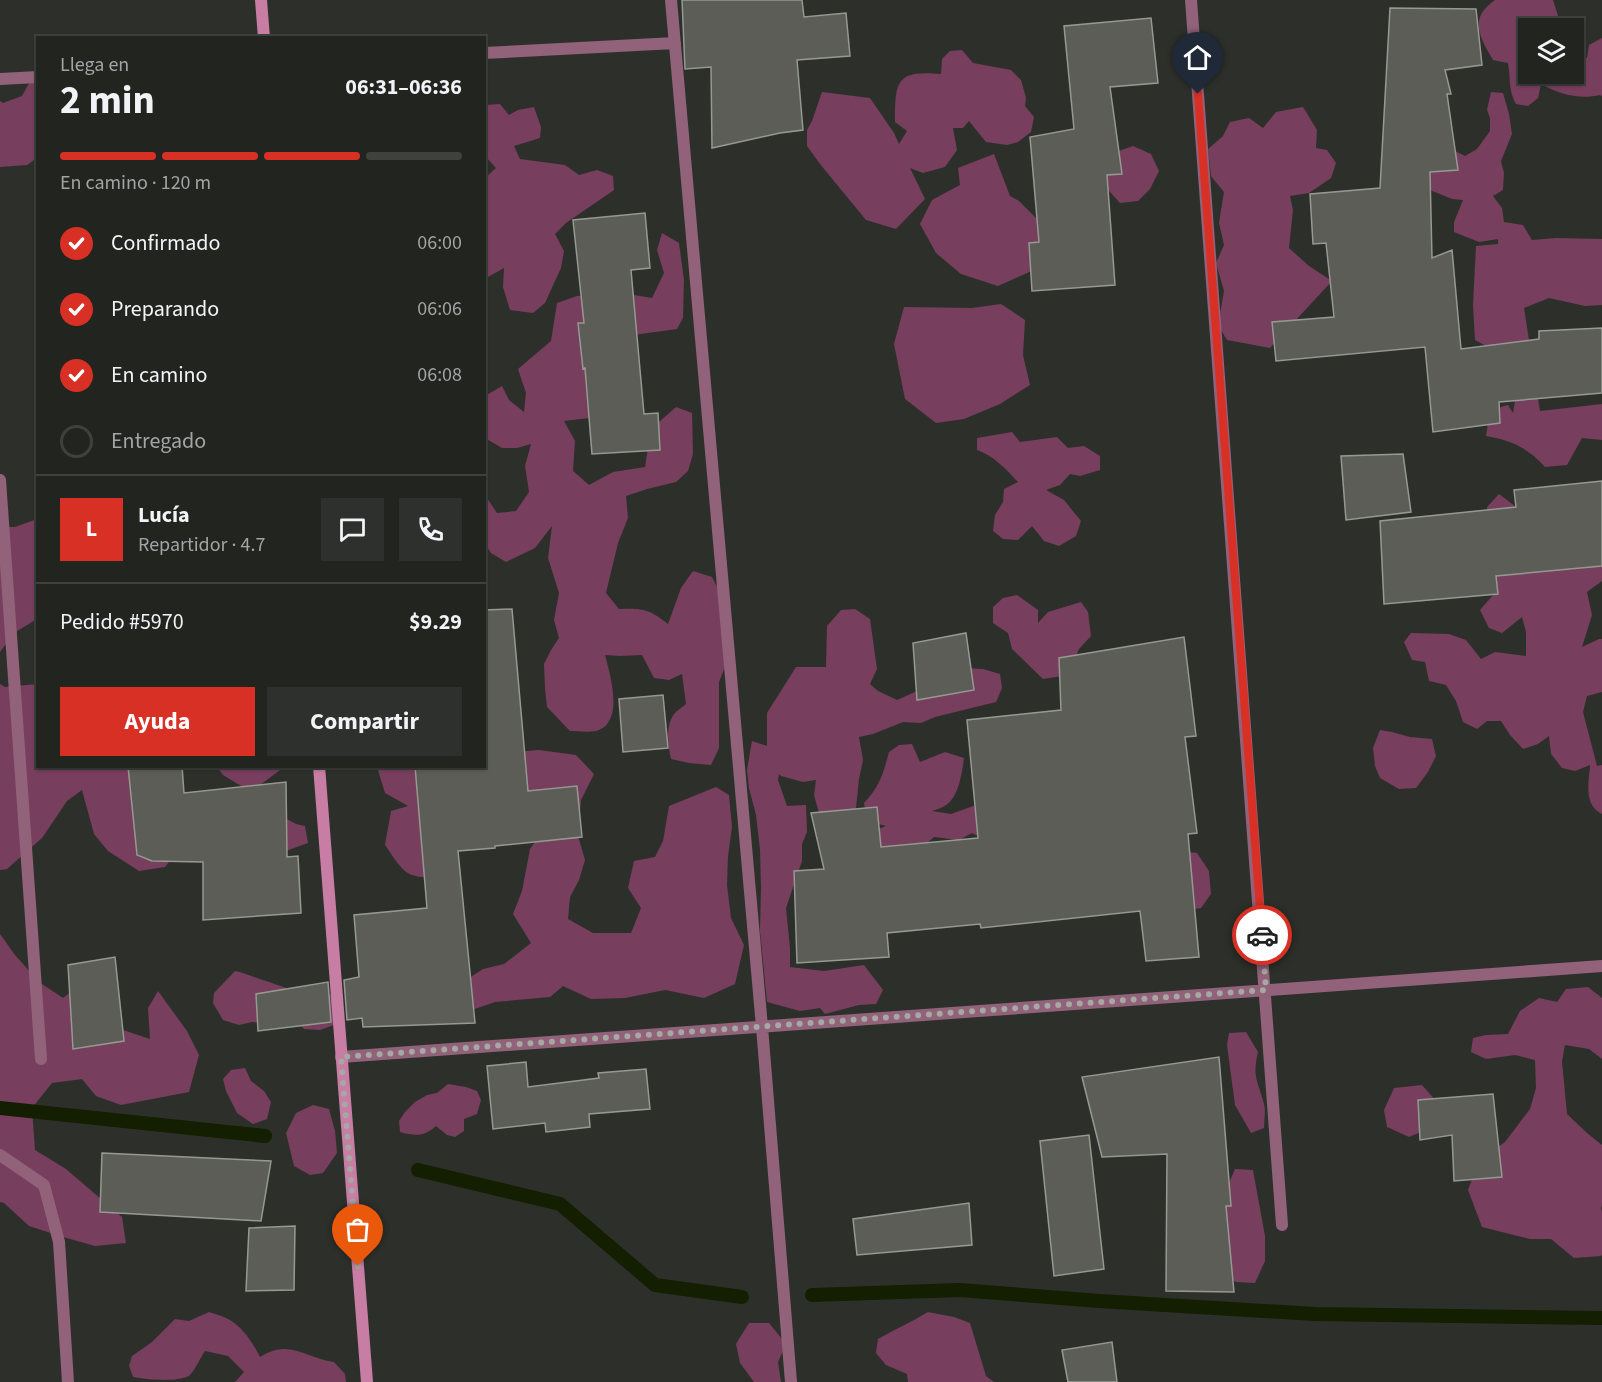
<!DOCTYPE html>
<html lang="es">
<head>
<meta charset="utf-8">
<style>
  body { margin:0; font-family:"Source Sans 3",sans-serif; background:#2e302d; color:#f1f3f6; height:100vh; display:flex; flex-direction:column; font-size:22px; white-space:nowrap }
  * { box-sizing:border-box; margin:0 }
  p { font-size:20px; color:#a2a4a5 }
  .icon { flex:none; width:33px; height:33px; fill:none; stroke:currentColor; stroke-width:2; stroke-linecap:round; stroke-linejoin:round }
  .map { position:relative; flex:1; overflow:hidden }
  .drawer { position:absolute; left:36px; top:36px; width:450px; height:732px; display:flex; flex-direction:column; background:#222420; border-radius:0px; box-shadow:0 2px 4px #0004,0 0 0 2px #3f413e }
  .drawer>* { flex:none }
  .buttons { position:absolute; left:1518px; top:18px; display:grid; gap:12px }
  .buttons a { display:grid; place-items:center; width:66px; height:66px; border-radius:0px; background:#222420; box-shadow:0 2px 4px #0004,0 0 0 2px #3f413e; font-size:30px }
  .pin { position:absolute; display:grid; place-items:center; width:51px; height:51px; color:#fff; margin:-62px -26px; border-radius:50% 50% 50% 0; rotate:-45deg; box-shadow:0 0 6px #0007 }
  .pin .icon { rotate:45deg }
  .courier { position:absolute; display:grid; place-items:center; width:60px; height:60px; margin:-30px; border:4px solid #d93025; border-radius:50%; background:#fff; color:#222; box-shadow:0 2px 8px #0007 }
  .overview em { font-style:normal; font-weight:700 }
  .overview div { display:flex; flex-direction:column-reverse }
  .overview { display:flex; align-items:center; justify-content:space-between; height:102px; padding:0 24px }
  h1 { font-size:39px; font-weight:700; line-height:45px }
  .bar { display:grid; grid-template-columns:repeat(4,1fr); gap:9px 6px; align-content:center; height:72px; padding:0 24px }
  .bar i { height:8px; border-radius:4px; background:#3f413e }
  .bar .active { background:#d93025 }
  .bar p { grid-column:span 4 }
  .line { display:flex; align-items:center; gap:15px; padding:0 24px; border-top:2px solid #3f413e }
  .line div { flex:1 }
  .round { display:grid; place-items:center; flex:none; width:63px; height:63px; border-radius:0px; background:#2e302d }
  ol { padding:0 24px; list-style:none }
  li { display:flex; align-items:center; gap:18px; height:66px }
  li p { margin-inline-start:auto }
  li .icon { padding:6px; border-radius:50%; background:#d93025; color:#fff; stroke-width:4 }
  li:last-child { color:#a2a4a5 }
  li i { width:33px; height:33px; border:3px solid #3f413e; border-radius:50% }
  .button { display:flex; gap:12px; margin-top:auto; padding:12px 24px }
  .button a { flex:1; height:69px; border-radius:0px; background:#d93025; color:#fff; font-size:24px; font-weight:700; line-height:69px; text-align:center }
  .button a+a { background:#2e302d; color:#f1f3f6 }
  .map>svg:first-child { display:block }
</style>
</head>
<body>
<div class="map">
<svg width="1602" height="1382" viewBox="0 0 1602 1382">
  <rect width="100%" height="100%" fill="#2d302a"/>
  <path fill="#773e5d" d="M1495,0H1553L1559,19L1547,28L1535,23L1534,28H1528V74H1574V52L1587,58L1589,45L1602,38V96L1600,95C1579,100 1559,94 1541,84L1538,98L1528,106L1516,104C1508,89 1511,80 1508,63L1493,60C1485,46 1471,26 1484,10C1487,6 1491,3 1495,0Z
    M962,50L973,63L1011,70L1021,80L1026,98L1025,106L1034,117L1031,132L1018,142L1007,145L986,142L969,121L963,128H953L957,150L945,167L923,173L910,168L925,199L896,229L866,220L820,164L807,146V130L812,121L822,92L870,98L894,133L899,144L907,131L895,122C895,81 896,70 941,74L942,59L950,51Z
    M37,71V158L27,165L0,167V101L3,103L22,96L35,72Z
    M1491,92L1503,93L1509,114L1512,134L1501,161L1504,173L1503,190L1493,196L1502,208L1504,222L1523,225L1532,240L1556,238L1602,239V305L1585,306L1549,298L1524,308L1540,411L1602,404V440L1582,438L1567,465L1545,467C1529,448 1510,440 1486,436L1490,410L1508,405L1513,413L1517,389L1492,349L1475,340L1473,305L1476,246L1498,244V239L1479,242L1454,232V222L1463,200L1452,199L1430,190L1408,195L1383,157L1453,150L1465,156L1477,149L1490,131V118L1487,110Z
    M500,104L509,115L518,110L534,107L541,127L540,138L514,146L520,159L565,165L579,175L597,170L613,176L614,190L566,223L555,234L564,251L561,268L545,303L533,313L510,310L503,287L504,268L488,277L485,275V178L496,168L486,157L485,158V105Z
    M1303,107L1317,130L1316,148L1327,150L1336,163L1331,178L1309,193L1290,196L1293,210L1289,248L1309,266L1332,281L1270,348L1227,340L1218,325L1224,291L1216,263L1224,245L1219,223L1224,192L1211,176L1208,149L1223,136L1230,122L1249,118L1263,128L1276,112Z
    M1133,146L1151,154L1159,171L1150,189L1138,201L1120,203L1100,181L1119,151Z
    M994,154L1010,196L1019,201L1041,223L1038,268L998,286L961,274L936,253L920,224L932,200L960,185L958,168Z
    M662,233L679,243L684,280L683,318L677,329L626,336L586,323L581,353L612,357L603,403L589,418L564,421L575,441L573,471L589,485L613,472L645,467L651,429L676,407L692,413L693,454L688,471L676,482L647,489L626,496L628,518L618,543L606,593L619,609C643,608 649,609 668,624L681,588L693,571L712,577L724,601L729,657L719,682V748L711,765L689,763L671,759C668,745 665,727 674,714C677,710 683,707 686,704L682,674L669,680L654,678L642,655L620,656L605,655C610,674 624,720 599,730C593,733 577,731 570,731L547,707L545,689L544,664L551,650L559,638L554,620L559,593L548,558L552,526L535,548L506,562L491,553L485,544V497L487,498L497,513L516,511L529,492L525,466L531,444L517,448H502L485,438V396L502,386L509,400L524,412L526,393L518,369L551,341L557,303L577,296L628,294L652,298L664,273L657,250Z
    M1001,304L1025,320L1023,355L1030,385L1000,404L964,419L936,423L905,399L894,344L904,307L972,308Z
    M1012,432L1020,442L1057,437L1068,448L1084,446L1100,456V470L1080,476L1070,474L1060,485L1046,490L1064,500L1081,521L1076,536L1059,546L1044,541L1032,526L1018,540L1003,539L993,531L995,515L1003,502L1004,489L1018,482C1006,469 994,456 977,450V438Z
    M1499,494L1524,513L1552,562L1573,570L1575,557L1602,550V581L1587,592L1592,615L1582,647L1599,639H1602V692L1587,696L1583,712L1597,766L1602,765V814C1583,805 1589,782 1590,765L1575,771L1562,768L1551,754L1549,736L1538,744L1523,749L1510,735L1501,721H1487L1477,729L1463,722L1456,701L1446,685L1429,681L1425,662L1412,660L1404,642L1411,633L1449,634L1466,640L1481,659L1495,652L1526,656V632L1522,617L1502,633L1489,628L1480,610L1494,594L1487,507Z
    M37,519V619L14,633L0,652V527H15Z
    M1017,595L1038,610V623L1048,612L1081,602L1088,612L1091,636L1079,649L1069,675L1043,679L1012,649L1008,633L993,623V607L1003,598Z
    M855,609L870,619L877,669L870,684L878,691L897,700L915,692L933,689L964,668L983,669L1000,674L1002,688L996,702L935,717L921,723L903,722L873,734L859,737L863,760L859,779L856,808L850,815L819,813L814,795L816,780L803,782L781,776L779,774L778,780L787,806L806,805L807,832L802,844V861L786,908L790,948V967L824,971L864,965L883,990L876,1004L859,1005L825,1014L820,1008L800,1011L767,1002L760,931L761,888L760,850L756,815L749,788L747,770L752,741L767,746V713L796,667H826L827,626L841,610Z
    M0,684L5,687L37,684L38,766L155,767L183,844L165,867L139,871L108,851L94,834L82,790L67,801L42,838L7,869L0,870Z
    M1380,730L1392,732L1410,737L1432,739L1436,756L1428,772L1416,788L1399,789L1380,778L1375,766L1373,748Z
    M912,744L920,762L945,752L964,758C962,772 959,797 946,805C942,808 937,809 932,811L951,814L976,805L994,845L972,833L959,840L934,837L927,843L902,854L890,846L882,855L865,826L881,828L886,826L867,821L864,803C880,786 883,774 889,752L899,745Z
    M539,750L576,755L594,774L581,800L578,836L585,860L579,880L570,897L568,919L593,933H631L641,908L628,888L634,861L655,857L663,841L669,806L716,787L729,795L732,827L728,856L727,885L731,918L744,945L735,984L704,998L665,990L625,998L591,999L563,986L550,997L495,1002L469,1011L463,982L483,969L504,964L531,943L513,914L522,891L530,849L555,814L468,815L441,876C406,881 403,871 385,845L391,811L408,806L385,793L377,767L484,766L501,753Z
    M217,767H284L251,792L223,775Z
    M283,817L296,824L305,826L308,843L280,853Z
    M1169,850L1197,853L1209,871L1211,894L1201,908L1186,910Z
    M0,934L15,955L39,982L63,998L88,978L123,1030L150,1039L148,1008L158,991L187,1031L199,1055L189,1092L121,1105L96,1096L82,1079L52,1083L32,1108L35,1150L66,1169L122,1217L126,1243L95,1246L63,1237L29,1226L4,1203L0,1202Z
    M235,971C245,973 253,977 263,980C275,984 287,988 300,993L316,987L330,994L342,1012L334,1025L320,1030L304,1029L293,1017L261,1023L252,1022L239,1025L223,1020L213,1003L214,993Z
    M1588,987L1602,998V1059L1589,1049L1565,1045L1562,1061L1567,1114L1587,1133L1602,1145V1205L1601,1208L1602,1212V1254L1601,1256L1574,1258L1551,1239H1530L1482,1227L1468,1190L1479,1161L1505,1142L1530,1109L1536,1088L1535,1060L1515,1055L1486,1059L1471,1052L1473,1038L1486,1035L1508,1034L1520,1011L1539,998L1557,1002L1566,989Z
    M1246,1032L1258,1052C1252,1078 1258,1081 1264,1104C1266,1111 1264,1120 1264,1128L1251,1133L1235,1105L1227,1045L1229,1033Z
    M245,1068L251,1081L264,1091L271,1102L267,1119L253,1124L237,1113L226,1091L223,1079L231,1070Z
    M448,1084L466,1087L477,1091L481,1100L477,1114L464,1119V1131L455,1137L447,1135L436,1126C424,1137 415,1136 400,1132L399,1121L405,1112L415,1102L427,1095L437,1093Z
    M1422,1085L1436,1101L1433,1127L1409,1137L1387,1127L1384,1110L1394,1088Z
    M313,1105L329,1109L335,1131L337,1153L323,1173L310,1175L294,1166L286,1133L296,1113Z
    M1235,1169L1253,1170L1265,1236V1261L1255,1283L1236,1282L1222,1275L1224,1195Z
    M209,1312C215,1314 223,1316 228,1319C242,1326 253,1343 260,1357C290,1338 305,1358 334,1362L345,1374L346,1382H235L244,1372L228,1356L205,1351C200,1358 196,1369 189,1376C177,1382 148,1380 133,1377L129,1366L132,1356L152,1342L175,1319L189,1321Z
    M928,1312L954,1317L970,1323L986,1376L994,1382H908L907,1374L886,1365L876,1353L878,1339C895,1329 912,1322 928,1312Z
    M749,1323H769L786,1344L778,1362L781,1382H754L740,1363L736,1344Z"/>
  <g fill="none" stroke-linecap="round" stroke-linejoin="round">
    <path stroke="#141e00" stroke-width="14" d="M0,1108L265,1136
      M418,1170L560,1204L655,1285L742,1297
      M812,1295L960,1290L1099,1301L1315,1314L1602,1318"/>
  </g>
  <path fill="#5b5d56" stroke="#969992" stroke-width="1.5" d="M682,0H802L804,17L846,13L850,56L797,60L803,130L780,133L712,148L711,67L685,69Z
    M1390,8L1476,9L1482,65L1445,70L1451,94H1447L1458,170L1430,172L1432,258L1452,250L1461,349L1539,339V331L1602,328V393L1499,402L1500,423L1433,432L1425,347L1276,361L1272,322L1334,317L1326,243L1313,244L1310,194L1380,188Z
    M1151,18L1158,83L1110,87L1122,174L1107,175L1115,285L1032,291L1029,243L1039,242L1030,137L1074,129L1064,26Z
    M645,213L650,268L631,270L644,414L658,413L660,450L592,454L585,368L583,369L578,323H584L573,220Z
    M1403,454L1411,512L1346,520L1341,456Z
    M1602,481V566L1496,576L1498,594L1384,604L1380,521L1516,507L1514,490Z
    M512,609L528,791L577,786L582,837L495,846V848L458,851L475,1023L363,1027L362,1018L347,1020L344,980L359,977L354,915L427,908L415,766H484V610Z
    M966,633L974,690L917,700L913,643Z
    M1184,637L1196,736L1185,737L1197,833L1188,834L1199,957L1146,961L1140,911L981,928L980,924L887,933L889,957L797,963L794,871L824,869L811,813L877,807L881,847L978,838L967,720L1061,710L1059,658Z
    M663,695L668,748L623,752L619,699Z
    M128,766H182L184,793L286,782L287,857L298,856L301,913L203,920V862L152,861L137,855Z
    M115,957L124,1041L73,1049L68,965Z
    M328,982L331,1022L258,1031L256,994Z
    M1219,1057L1231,1206H1226L1234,1292L1166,1291L1167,1154L1102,1157L1082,1077Z
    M526,1062L528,1087L599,1078L598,1073L646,1069L650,1109L589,1114L590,1127L546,1132L545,1123L493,1129L487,1066Z
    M1493,1094L1502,1177L1454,1181L1452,1135L1420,1140L1418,1100Z
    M1089,1135L1104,1269L1054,1276L1040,1141Z
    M102,1153L271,1161L261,1221L100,1212Z
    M969,1203L972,1245L857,1255L853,1219Z
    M295,1226L294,1290L246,1291L249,1228Z
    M1112,1342L1117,1382H1068L1062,1350Z"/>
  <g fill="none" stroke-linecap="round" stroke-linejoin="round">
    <path stroke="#91627a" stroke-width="12" d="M671,0L762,1027L791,1382
      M1191,0L1282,1225
      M484,53L675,43
      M0,79L38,77
      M0,480L41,1059
      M341,1057L1602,966
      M0,1155L44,1185L59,1242L68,1382"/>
    <path stroke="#c87da4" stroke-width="12" d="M261,0L264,38
      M319,766L367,1382"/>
  </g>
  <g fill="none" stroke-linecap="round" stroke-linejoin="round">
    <path stroke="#a6a8a3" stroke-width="6" stroke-dasharray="0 10.8" d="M358,1266L341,1057L1266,990L1262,935"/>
    <path stroke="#d93025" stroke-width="8" d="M1198,94L1262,935"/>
  </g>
</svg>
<div class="buttons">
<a><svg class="icon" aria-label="layers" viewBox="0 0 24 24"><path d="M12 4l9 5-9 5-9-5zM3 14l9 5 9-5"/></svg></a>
</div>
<div class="pin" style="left:358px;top:1266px;background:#ea580c"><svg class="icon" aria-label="bag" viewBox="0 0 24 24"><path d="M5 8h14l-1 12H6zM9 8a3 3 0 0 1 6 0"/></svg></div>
<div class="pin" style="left:1198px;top:94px;background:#1f2937"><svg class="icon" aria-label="home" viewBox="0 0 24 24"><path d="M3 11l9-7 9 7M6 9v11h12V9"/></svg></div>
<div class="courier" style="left:1262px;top:935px"><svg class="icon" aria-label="car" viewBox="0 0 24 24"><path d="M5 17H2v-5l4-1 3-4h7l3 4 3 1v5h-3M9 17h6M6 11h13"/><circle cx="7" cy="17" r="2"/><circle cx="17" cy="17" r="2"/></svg></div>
<section class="drawer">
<div class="overview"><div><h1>2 min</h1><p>Llega en</p></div><em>06:31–06:36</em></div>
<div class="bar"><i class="active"></i><i class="active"></i><i class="active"></i><i></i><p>En camino · 120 m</p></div>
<ol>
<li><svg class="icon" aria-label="check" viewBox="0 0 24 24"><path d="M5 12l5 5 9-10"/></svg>Confirmado<p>06:00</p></li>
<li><svg class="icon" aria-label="check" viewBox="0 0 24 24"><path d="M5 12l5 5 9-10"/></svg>Preparando<p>06:06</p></li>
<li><svg class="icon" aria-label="check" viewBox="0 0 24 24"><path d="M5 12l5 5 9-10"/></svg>En camino<p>06:08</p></li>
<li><i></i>Entregado</li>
</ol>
<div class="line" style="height:108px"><b class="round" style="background:#d93025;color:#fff">L</b><div><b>Lucía</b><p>Repartidor · 4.7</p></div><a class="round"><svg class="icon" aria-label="chat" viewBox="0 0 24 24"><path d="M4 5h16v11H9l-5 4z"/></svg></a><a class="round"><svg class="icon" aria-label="phone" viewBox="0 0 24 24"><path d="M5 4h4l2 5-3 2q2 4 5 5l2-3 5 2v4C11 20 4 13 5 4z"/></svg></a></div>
<div class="line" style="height:78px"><div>Pedido #5970</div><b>$9.29</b></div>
<div class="button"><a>Ayuda</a><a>Compartir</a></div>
</section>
</div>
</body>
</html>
